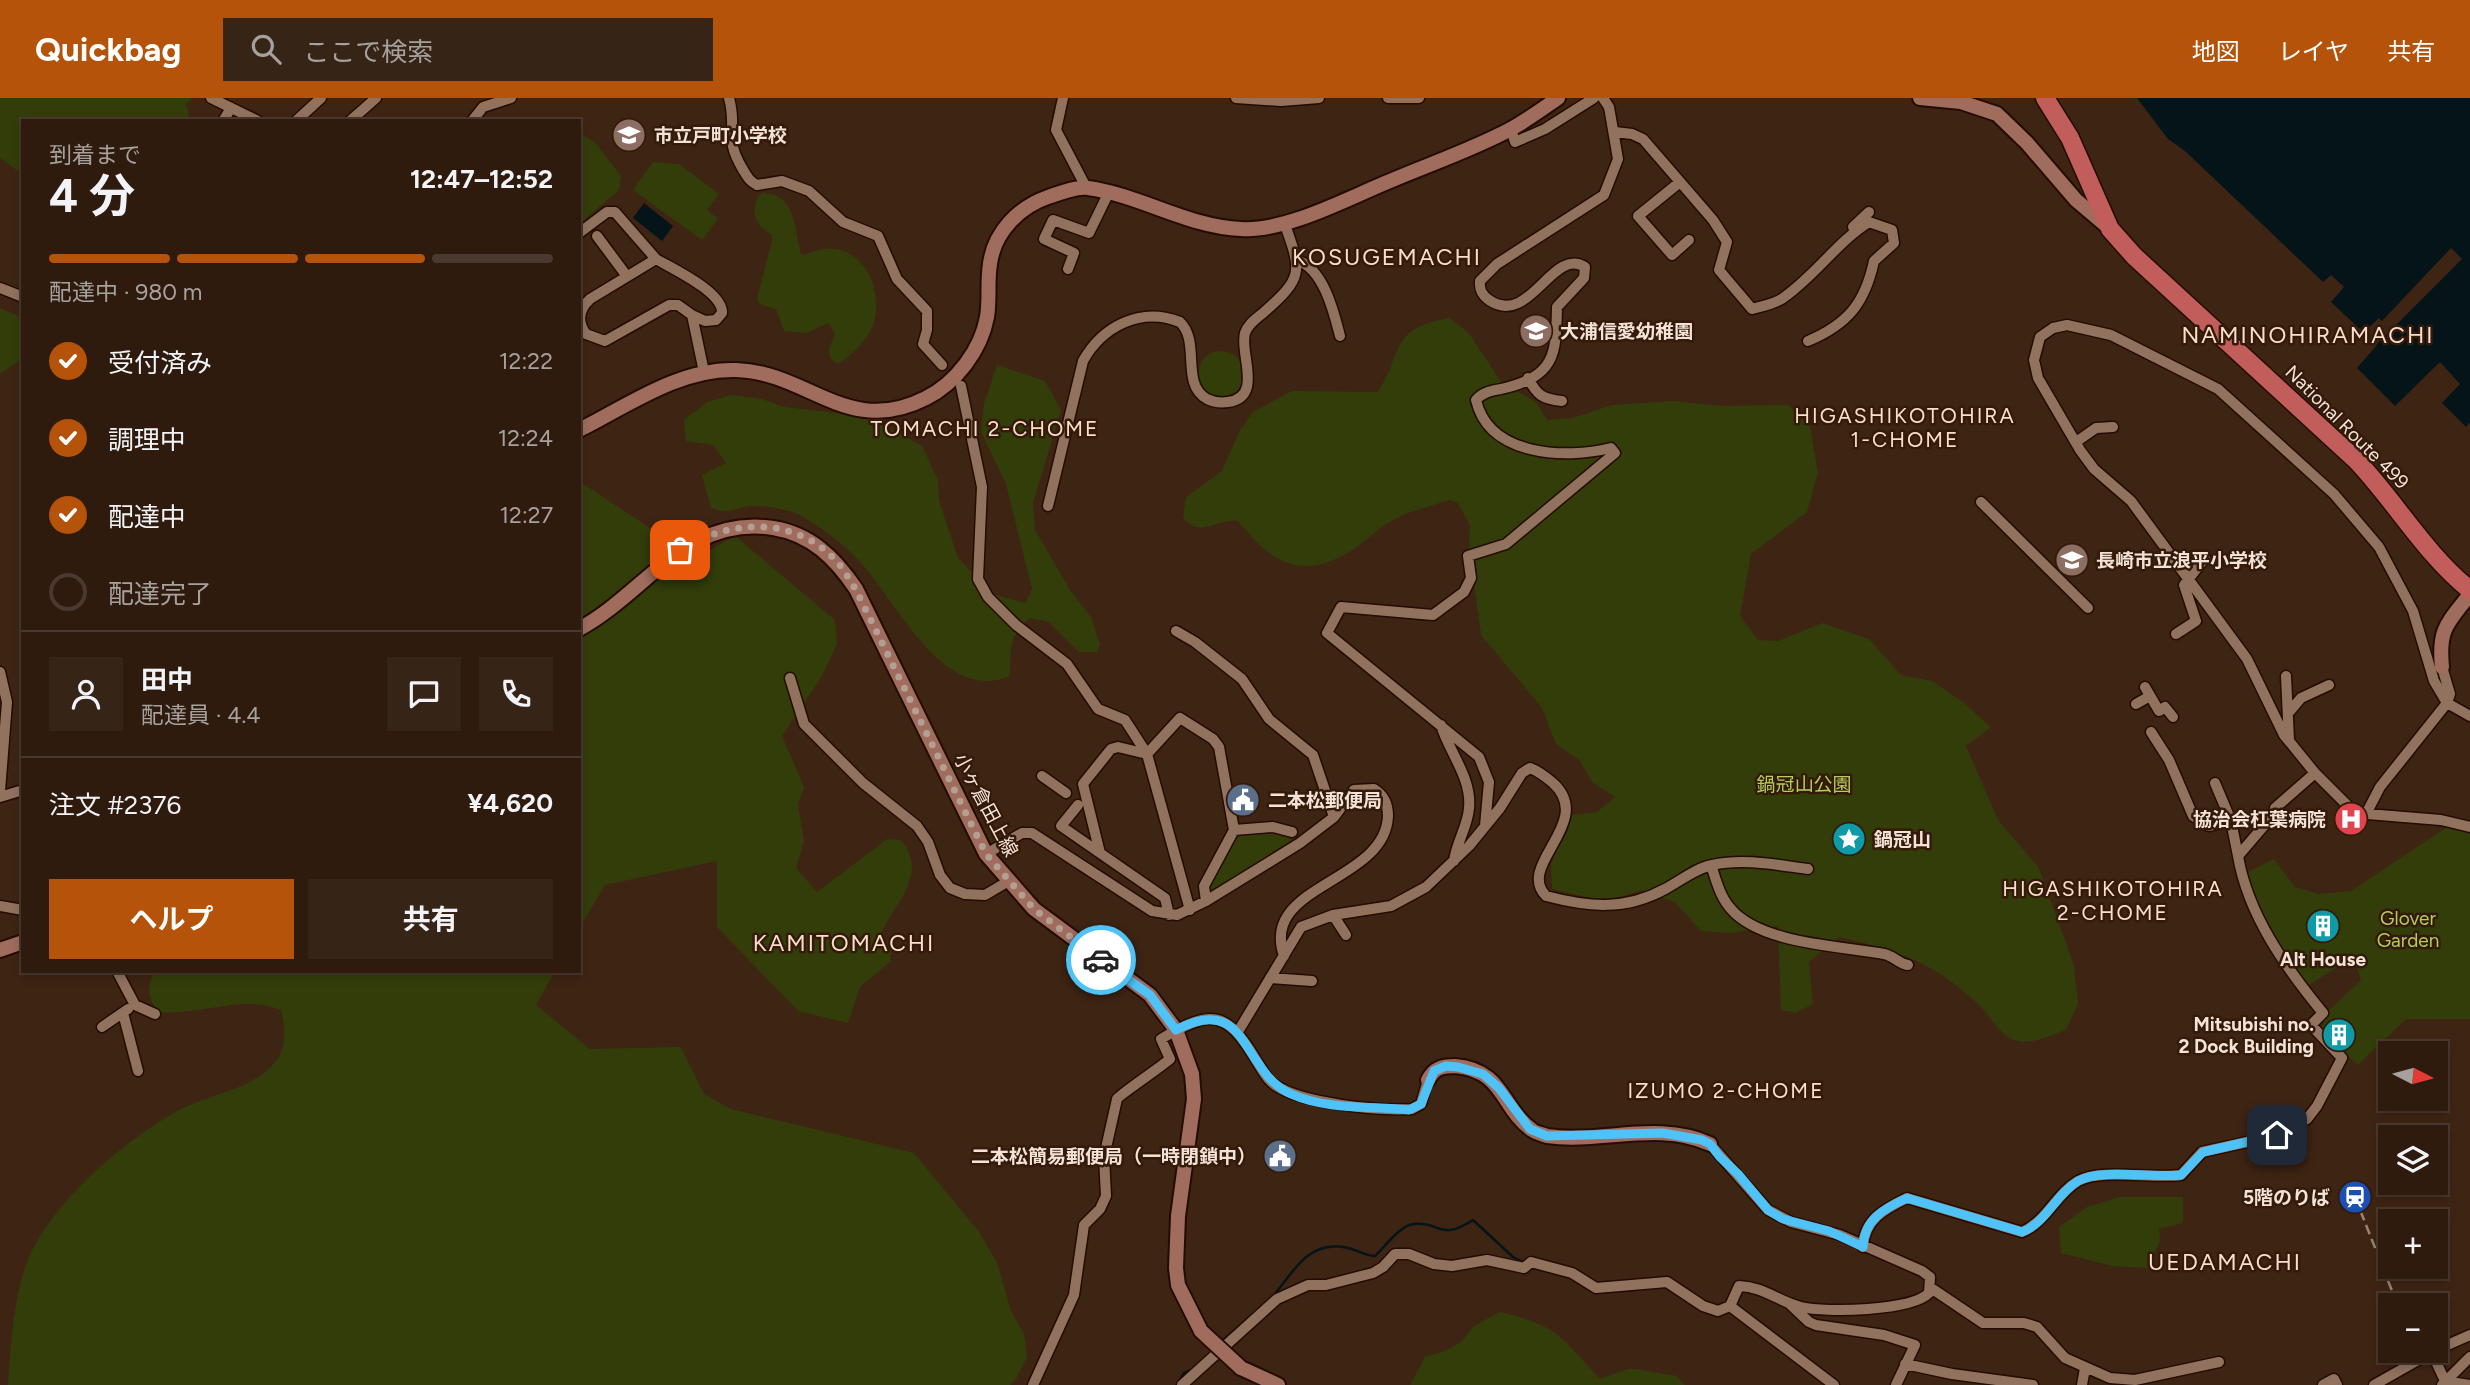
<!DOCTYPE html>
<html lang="ja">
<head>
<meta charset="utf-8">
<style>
  body { margin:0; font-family:Figtree,"Noto Sans JP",sans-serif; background:#362417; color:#f1f3f6; height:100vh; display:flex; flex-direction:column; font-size:26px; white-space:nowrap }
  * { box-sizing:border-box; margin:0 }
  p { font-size:23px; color:#a7a19e }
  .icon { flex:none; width:38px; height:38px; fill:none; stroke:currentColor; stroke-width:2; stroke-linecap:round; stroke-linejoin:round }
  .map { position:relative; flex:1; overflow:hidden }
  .details { position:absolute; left:21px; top:21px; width:560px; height:854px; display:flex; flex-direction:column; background:#2e1b0e; border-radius:0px; box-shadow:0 4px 10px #0003,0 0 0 2px #49392e }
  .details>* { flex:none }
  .needle { width:46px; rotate:96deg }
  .tools { position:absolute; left:2378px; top:943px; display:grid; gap:14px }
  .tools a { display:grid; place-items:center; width:70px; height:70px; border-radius:0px; background:#2e1b0e; box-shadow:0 4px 10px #0003,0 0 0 2px #49392e; font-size:35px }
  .pin { position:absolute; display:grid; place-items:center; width:60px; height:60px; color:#fff; margin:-30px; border-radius:14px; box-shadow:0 4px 10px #0006 }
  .courier { position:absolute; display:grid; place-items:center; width:70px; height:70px; margin:-35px; border:5px solid #4fc3f7; border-radius:50%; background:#fff; color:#222; box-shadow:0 2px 9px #0007 }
  .summary em { font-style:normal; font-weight:700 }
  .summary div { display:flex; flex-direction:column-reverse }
  .summary { display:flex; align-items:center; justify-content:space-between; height:119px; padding:0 28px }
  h1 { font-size:46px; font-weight:700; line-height:52px }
  .bar { display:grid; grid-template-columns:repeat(4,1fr); gap:10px 7px; align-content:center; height:84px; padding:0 28px }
  .bar i { height:9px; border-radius:5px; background:#49392e }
  .bar .selected { background:#b45309 }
  .bar p { grid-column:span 4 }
  .line { display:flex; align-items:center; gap:18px; padding:0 28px; border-top:2px solid #49392e }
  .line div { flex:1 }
  .round { display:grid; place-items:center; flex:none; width:74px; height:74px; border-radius:0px; background:#362417 }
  ol { padding:0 28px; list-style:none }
  li { display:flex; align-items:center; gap:21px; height:77px }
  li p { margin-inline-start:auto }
  li .icon { padding:7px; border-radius:50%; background:#b45309; color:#fff; stroke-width:4 }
  li:last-child { color:#a7a19e }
  li i { width:38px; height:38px; border:4px solid #49392e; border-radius:50% }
  .button { display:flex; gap:14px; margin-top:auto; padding:14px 28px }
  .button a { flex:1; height:80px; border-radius:0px; background:#b45309; color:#fff; font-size:28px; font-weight:700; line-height:80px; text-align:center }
  .button a+a { background:#362417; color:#f1f3f6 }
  header { display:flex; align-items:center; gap:42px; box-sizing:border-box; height:98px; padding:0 35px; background:#b45309; color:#fff }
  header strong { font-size:33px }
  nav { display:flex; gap:38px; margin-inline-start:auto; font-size:24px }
  .search { width:490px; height:63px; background:#362417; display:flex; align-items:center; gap:18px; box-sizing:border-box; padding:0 24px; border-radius:0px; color:#a7a19e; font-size:26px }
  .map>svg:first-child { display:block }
</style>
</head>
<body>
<header>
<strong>Quickbag</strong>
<div class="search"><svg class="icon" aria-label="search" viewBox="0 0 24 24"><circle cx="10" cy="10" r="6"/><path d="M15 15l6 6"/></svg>ここで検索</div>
<nav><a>地図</a><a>レイヤ</a><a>共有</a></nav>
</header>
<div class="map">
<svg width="2470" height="1287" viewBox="0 0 2470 1287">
  <rect width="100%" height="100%" fill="#3e2413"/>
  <path fill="#333d0a" d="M0,0H192L186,6L190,23H23V77L0,60Z
    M579,33L597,47L621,78L619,92L579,126Z
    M653,64L679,66L719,96L707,112L718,121L702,142L633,92Z
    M763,95C796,96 794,130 801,156L805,157C850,134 883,177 875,221C871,239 853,257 837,266L830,260L829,250L835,236L828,225L807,235L784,233L776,211L760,206L757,201L772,142V137C755,127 751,117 758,98Z
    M0,210L23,220V260L0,276Z
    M1449,220L1468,234L1502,285L1536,304L1547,322L1573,320L1612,307L1672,303L1723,308L1788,307L1810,329L1818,375L1807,414L1751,456L1740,518L1758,542L1778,543L1822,525L1869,541L1901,577L1932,583L1963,604L1991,629L1966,648L1998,722L2039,770L2074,868L2078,906L2066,932C2051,937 2030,948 2014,942C1998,936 1989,916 1977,905C1930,862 1898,853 1839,839L1809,864L1813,906L1796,915L1781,912L1778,828L1731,835L1701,833L1675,804L1642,792L1616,800H1590L1552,791L1551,766L1571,717L1597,714L1615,699L1593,685L1579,662L1556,646L1542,610L1481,537L1469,447L1470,427L1457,404L1449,402C1432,408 1413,412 1397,420C1378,429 1363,447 1344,457C1295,483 1268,460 1238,423C1216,421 1198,441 1183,419L1186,399L1222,373L1239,334L1253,314L1292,293L1378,294C1405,251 1389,231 1449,220Z
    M1198 276a23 23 0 1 1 46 0a23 23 0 1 1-46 0Z
    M997,267L1045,283L1061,312L1033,405L1035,432L1070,492L1091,519L1100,547L1097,554H1079L1049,524L1030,520C1008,539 1011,550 1010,578C944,607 897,504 861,465C845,447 825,432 803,419C793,412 764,407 751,408C732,410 732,417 711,410L702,377L726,365L713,347L686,343L684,322L707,304L731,297L762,301L784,309L863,318L895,333L922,348L938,382L939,403L958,460L993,496L1025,505L1032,491L1006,386L981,334L984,306Z
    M579,383L650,430L674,472L735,438L835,522L837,546L822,578L782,638L804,689L798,706L804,743L796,770L817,794L887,741L901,742C929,776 896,804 880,837L892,848L890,864L860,889L848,925L798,913L717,829V763L605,787L579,831Z
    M2447,729L2470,734V921H2406L2358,967L2320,933L2328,913L2361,882L2353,859L2306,889L2257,812L2246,775L2274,761L2295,789L2318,796L2351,793Z
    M1275,732L1292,742L1210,795L1209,788L1238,737Z
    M154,873H555L536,907L590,951L681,949L704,996L731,1011L914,1055L979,1134L997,1165L1011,1213L1024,1236L1027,1259L1016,1281L1010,1287H8C11,1245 14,1184 35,1147C64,1094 126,1042 177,1013C210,995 250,994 276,963C287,950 285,926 281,912C244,896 199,918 159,914C147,899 147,890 154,873Z
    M2120,1099H2183V1125L2159,1131L2160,1143L2147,1170L2113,1168L2061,1155L2059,1129L2087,1109Z
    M1500,1214C1559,1228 1560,1238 1600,1281L1627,1271H1636L1677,1278L1685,1287H1410L1425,1259L1445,1253L1461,1244L1474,1228Z"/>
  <path fill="#051418" d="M2137,0H2470V324L2466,329L2442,305L2460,286L2440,264L2395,308L2357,270L2377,247L2331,204L2344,189L2331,177L2323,184L2185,53L2168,41Z
    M644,105L673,128L662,143L633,120Z"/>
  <path fill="#3e2413" d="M2451,150L2462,161L2374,249L2362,236L2379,220L2382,223Z"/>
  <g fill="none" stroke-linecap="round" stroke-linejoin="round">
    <path stroke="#051418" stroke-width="2.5" d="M1534,1170L1568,1178
      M1598,1194L1633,1192
      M1271,1201C1293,1175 1307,1141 1348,1150C1357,1152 1366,1158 1375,1158C1385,1149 1400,1127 1414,1126C1441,1123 1439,1144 1473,1122L1513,1159L1525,1165
      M1221,1244L1250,1219
      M1177,1287L1184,1275L1193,1271"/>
    <defs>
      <path id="street" d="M211,0L258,23
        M729,0C738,33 723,37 742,70C747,78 749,83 757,87L782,83L809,93L843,124L878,138L897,181L927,213V232L923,246L942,267
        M1063,0L1056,32L1086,89
        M1236,0L1281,3L1319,0
        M1388,0H1419
        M223,23L231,10
        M296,23L321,0
        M350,23L376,0
        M472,23L483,9L511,0
        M1511,31L1515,44L1545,31L1594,0
        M1615,34L1632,36L1643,41L1713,122L1727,144L1719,172L1752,211C1762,208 1775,206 1783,200C1815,178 1837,144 1869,124L1892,132L1894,145L1874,163C1865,205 1848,226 1808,243
        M1680,84L1638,118L1672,157L1689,142
        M1853,129L1869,114
        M579,135L607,114H615L656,161
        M597,138L626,177
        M1297,162C1324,171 1334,215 1340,238
        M1068,171L1074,155L1044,141L1053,122L1089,135L1108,96
        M0,190L23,199
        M692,217L678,207H669L605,243L586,236C577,224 578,212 590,201L656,161C673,171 723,194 722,215L716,222L705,223L692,217L704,274
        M1528,280C1537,297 1542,301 1562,303
        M961,288L982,389L978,481L988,499L1016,527L1067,566L1098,611L1125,622L1147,656L1190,812
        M2076,344L2096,330L2113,329
        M1981,404L2088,510
        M1048,408L1083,263C1102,229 1140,208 1180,224C1201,244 1180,286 1207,301C1213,304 1221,305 1228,304C1264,299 1239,255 1245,235C1248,226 1256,221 1263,215C1304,179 1302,174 1284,124
        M1176,533L1195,544L1242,581L1269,621L1313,657L1334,719
        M2176,536L2196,523L2184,487L2205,460
        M0,574L7,604L0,693
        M2286,578L2289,642
        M790,580L804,626L863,685L917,728L928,744L940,777L950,790L965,796L985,797L1007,784
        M2145,589L2159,613L2165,609L2173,619
        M2136,606L2150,598
        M2290,613L2301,600L2329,587
        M2470,618L2447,605L2434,583L2413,513L2379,449L2334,396L2218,291L2111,237L2067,227L2053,230L2040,239L2034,262L2038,280L2080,352L2094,371L2131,403L2214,516L2247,561L2284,637L2315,675L2355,715L2441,722L2470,729
        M1441,627C1449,654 1472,680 1469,710C1468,728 1456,745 1454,763
        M2151,634L2169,662L2193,718L2209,728L2231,723L2238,758
        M1147,656L1180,620L1213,641L1219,649L1234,732L1204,788L1206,803
        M1147,656L1118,649L1111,651L1083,686L1100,755L1165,800L1169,817
        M1042,678L1066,695
        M2215,685L2231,723
        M0,699L23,692
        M1078,707L1061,728L1100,755
        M2366,716L2380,689L2447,605L2450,596L2442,569
        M1485,728L1489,684L1479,659L1327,535L1341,509L1433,517L1464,494L1471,480L1468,458L1506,446L1615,355L1611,350C1566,361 1489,359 1476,302C1483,294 1491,293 1501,291C1556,278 1556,257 1557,209L1584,180L1585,169C1552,148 1530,230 1489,202C1482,197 1479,192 1480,183L1497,166L1604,97L1618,61L1609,9L1603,0
        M1234,732L1273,729L1292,734
        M986,756L1022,735H1032L1152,813L1177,817L1206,803L1300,745L1334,719L1354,692L1374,691C1384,697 1388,706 1388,718C1386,769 1312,782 1288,817C1279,830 1279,843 1284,858
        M1711,767C1716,782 1720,799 1731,811C1761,846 1841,848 1884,856C1894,858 1899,866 1908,867
        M0,808L23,812
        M1333,817L1346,837
        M117,873L135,907L155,916
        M1270,880L1312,883
        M123,915L138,973
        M102,929L128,911
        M1239,932L1301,829L1333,817L1391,808L1426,789L1469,748L1500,710L1522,675L1530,670C1538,673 1546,679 1553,685C1596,724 1515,767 1546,798C1588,809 1625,813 1665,791C1680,783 1696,770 1712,767C1744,760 1777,767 1808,771
        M1863,1149C1864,1122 1884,1111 1907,1100L2022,1134C2046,1124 2056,1096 2078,1083C2101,1070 2153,1081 2181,1077L2202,1054L2274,1038L2307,1021L2317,1008L2342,960L2311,927L2323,915C2286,870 2248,817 2238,758L2274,716L2275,710L2315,675
        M1931,1190L1983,1225H2024L2037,1229L2065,1260L2110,1280L2135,1282L2219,1264
        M1791,1207L1809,1224L1816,1227L1884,1237L1915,1247L1896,1287
        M1730,1208L1834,1287
        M2436,1252L2470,1237
        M2431,1253L2445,1283L2470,1287
        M1905,1266L1952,1276L2033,1287
        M1033,1287L1074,1197L1084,1127L1100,1111L1106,1098L1104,1059L1117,1001C1119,997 1161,969 1170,961L1161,941C1210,912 1226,911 1256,962C1262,971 1266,981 1275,987C1303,1006 1379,1013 1412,1011L1421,1006L1428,982
        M1182,1287L1277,1201L1308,1187H1326L1373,1175L1383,1169L1395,1156H1409L1434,1166L1452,1168L1487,1162L1524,1170L1531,1164L1572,1175L1596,1190L1667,1184L1703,1208L1718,1213L1730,1208L1739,1188C1765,1189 1777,1203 1801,1209C1826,1215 1911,1213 1929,1195L1930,1179L1922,1173L1840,1137L1791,1124L1768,1112L1710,1046
        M2082,1287L2085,1270
        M2323,1287L2334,1281L2337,1287
        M2374,1287L2434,1253
        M2442,1287L2470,1259"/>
      <path id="secondary" d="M1920,0L1961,4L1997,16L2027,45L2076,102L2109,130
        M579,332C627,308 680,270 736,272C808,274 848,340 926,300C956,285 981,252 987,219C990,201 987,183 990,166C994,134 1019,109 1048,99C1059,95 1078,88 1088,90C1140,97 1188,129 1241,131C1286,134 1348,100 1390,83C1430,66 1471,52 1509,32C1526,23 1542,11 1558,0
        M579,531C646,495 686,417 773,430C811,436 835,460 856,491L986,756L1034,811L1150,897L1176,932L1192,976L1194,1001L1178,1118L1176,1170L1178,1187L1201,1233
        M2442,569C2438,530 2448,525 2470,496
        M0,852L23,844
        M1428,982C1434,970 1442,968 1455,968C1504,972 1501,1010 1532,1032C1536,1035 1542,1036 1547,1038C1601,1046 1658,1022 1710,1046
        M1241,1270L1278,1287"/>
      <path id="highway" d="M2045,0L2070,40L2110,131L2134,158L2356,362C2395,403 2426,457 2470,492"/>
    </defs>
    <use href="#street" stroke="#240c00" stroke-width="13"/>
    <use href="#secondary" stroke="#240c00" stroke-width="18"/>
    <use href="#highway" stroke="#240c00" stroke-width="21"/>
    <use href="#street" stroke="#91725f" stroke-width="10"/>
    <use href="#secondary" stroke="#9f6c5e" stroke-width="14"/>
    <use href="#highway" stroke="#c15e5b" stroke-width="18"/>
    <path stroke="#9a8476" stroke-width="2.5" stroke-dasharray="10 5" stroke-linecap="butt" d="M2355,1099L2398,1208"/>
    <defs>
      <path id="secondary-bridge" d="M1201,1233L1241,1270"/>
    </defs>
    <use href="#secondary-bridge" stroke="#240c00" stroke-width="18" stroke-linecap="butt"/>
    <use href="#secondary-bridge" stroke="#9f6c5e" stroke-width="14"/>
  </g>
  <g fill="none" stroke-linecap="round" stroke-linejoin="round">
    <path stroke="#b4a092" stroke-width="7" stroke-dasharray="0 12.6" d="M680,452C730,421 796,417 838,465C845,473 850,483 856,492L986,756L1034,811L1101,862"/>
    <path stroke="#4fc3f7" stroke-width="9" d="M1101,862L1150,897L1176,932C1249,893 1241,974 1291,996C1326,1012 1372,1008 1409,1012L1421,1006L1434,973L1446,968L1458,969L1483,976L1499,990L1530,1031L1547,1038L1663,1035L1702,1042L1710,1046L1720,1059L1738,1076L1768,1112L1783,1121L1829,1133L1863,1149C1864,1122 1883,1111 1907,1100L2022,1134C2046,1125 2056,1096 2078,1083C2100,1070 2154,1080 2181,1077L2203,1054L2277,1037"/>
  </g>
  <defs>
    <symbol id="school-disc" viewBox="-11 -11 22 22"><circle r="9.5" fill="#8d6e63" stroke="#331a09"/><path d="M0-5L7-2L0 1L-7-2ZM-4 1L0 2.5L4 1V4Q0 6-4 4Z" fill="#fff"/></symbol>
    <symbol id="civic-disc" viewBox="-11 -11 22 22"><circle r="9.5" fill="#5c6f8a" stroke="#331a09"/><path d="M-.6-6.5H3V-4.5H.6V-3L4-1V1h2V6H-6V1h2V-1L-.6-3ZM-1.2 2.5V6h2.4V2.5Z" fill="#fff"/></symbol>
    <symbol id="hospital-disc" viewBox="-11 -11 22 22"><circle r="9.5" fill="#e0444e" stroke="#331a09"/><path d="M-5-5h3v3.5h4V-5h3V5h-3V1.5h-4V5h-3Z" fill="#fff"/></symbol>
    <symbol id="sight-disc" viewBox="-11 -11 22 22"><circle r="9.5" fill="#0f9aa8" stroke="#331a09"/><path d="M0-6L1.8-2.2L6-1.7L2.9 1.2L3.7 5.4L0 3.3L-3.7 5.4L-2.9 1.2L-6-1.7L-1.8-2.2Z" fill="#fff"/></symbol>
    <symbol id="building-disc" viewBox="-11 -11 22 22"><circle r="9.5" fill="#0f9aa8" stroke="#331a09"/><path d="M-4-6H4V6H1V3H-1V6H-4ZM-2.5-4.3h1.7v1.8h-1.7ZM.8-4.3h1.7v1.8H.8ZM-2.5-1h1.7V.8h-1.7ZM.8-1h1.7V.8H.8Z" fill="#fff"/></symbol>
    <symbol id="station-disc" viewBox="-11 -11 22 22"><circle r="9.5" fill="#1a4fb4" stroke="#331a09"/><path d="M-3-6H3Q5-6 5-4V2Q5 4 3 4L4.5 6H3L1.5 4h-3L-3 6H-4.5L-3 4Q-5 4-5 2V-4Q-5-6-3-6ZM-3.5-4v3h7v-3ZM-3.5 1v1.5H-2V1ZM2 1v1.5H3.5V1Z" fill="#fff"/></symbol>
  </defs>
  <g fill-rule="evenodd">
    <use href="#school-disc" x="610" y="18" width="38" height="38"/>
    <use href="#school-disc" x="1517" y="214" width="38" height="38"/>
    <use href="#school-disc" x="2053" y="443" width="38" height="38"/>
    <use href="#civic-disc" x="1224" y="683" width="38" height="38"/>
    <use href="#hospital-disc" x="2332" y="702" width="38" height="38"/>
    <use href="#sight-disc" x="1830" y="722" width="38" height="38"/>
    <use href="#building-disc" x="2304" y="809" width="38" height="38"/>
    <use href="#building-disc" x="2320" y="918" width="38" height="38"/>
    <use href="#civic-disc" x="1261" y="1039" width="38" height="38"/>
    <use href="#station-disc" x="2336" y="1080" width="38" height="38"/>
  </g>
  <g text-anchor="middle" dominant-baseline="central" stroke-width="5" stroke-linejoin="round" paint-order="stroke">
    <g font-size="19" font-weight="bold" fill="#f4e2d7" stroke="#331a09" text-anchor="start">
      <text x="654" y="37">市立戸町小学校</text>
      <text x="1560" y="233">大浦信愛幼稚園</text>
      <text x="2096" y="462">長崎市立浪平小学校</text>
      <text x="1268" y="702">二本松郵便局</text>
      <text x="2326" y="721" text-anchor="end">協治会杠葉病院</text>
      <text x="1874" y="741">鍋冠山</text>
      <text x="2323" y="861" text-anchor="middle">Alt House</text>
      <text x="2314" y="926" text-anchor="end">Mitsubishi no.<tspan x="2314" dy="22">2 Dock Building</tspan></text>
      <text x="1256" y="1058" text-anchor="end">二本松簡易郵便局（一時閉鎖中）</text>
      <text x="2330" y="1099" text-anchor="end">5階のりば</text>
    </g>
    <g font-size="19" fill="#f4e2d7" stroke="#331a09">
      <text transform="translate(2347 329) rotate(45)">National Route 499</text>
      <text transform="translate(986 707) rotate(62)">小ヶ倉田上線</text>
    </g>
    <g font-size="19" fill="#b4ce5a" stroke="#331a09">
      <text x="1804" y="686">鍋冠山公園</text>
      <text x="2408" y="820">Glover<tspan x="2408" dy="22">Garden</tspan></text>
    </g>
    <g font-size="21" letter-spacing="2" fill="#faddcc" stroke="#331a09">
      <text x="1905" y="317">HIGASHIKOTOHIRA<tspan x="1905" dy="24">1-CHOME</tspan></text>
      <text x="985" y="330">TOMACHI 2-CHOME</text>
      <text x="2113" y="790">HIGASHIKOTOHIRA<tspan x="2113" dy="24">2-CHOME</tspan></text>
      <text x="1726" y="992">IZUMO 2-CHOME</text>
    </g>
    <g font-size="23" letter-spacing="2" fill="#faddcc" stroke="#331a09">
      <text x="1387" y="159">KOSUGEMACHI</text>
      <text x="2308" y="237">NAMINOHIRAMACHI</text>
      <text x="844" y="845">KAMITOMACHI</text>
      <text x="2225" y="1164">UEDAMACHI</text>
    </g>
  </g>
</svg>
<div class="tools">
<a><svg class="needle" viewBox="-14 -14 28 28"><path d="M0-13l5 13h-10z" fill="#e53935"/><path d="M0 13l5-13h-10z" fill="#a7a19e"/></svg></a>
<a><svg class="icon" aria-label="layers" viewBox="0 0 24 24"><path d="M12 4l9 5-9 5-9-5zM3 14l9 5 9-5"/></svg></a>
<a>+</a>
<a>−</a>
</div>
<div class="pin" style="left:680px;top:452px;background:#ea580c"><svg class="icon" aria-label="bag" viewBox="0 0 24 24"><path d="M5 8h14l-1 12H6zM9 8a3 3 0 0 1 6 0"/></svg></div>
<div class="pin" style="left:2277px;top:1037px;background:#1f2937"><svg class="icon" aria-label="home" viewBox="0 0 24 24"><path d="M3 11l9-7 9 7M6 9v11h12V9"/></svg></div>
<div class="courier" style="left:1101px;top:862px"><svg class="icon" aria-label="car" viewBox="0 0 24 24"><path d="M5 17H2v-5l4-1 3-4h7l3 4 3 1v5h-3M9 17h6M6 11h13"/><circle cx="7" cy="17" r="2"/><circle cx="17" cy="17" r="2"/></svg></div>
<section class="details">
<div class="summary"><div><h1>4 分</h1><p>到着まで</p></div><em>12:47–12:52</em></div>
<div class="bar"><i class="selected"></i><i class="selected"></i><i class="selected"></i><i></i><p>配達中 · 980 m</p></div>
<ol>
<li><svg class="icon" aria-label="check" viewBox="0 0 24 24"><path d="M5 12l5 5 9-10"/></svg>受付済み<p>12:22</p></li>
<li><svg class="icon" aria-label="check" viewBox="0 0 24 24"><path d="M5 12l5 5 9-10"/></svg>調理中<p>12:24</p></li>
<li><svg class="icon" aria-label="check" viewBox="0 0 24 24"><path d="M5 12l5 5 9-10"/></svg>配達中<p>12:27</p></li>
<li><i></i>配達完了</li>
</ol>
<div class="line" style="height:126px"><a class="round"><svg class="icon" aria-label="person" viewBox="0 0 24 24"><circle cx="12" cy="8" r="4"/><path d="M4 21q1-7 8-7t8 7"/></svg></a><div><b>田中</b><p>配達員 · 4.4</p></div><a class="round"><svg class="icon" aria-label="chat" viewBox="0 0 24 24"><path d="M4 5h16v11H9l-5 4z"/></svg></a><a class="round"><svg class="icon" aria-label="phone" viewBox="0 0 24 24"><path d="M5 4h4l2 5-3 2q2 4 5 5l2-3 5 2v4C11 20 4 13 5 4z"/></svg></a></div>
<div class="line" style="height:91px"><div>注文 #2376</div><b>¥4,620</b></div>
<div class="button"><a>ヘルプ</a><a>共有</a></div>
</section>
</div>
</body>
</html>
